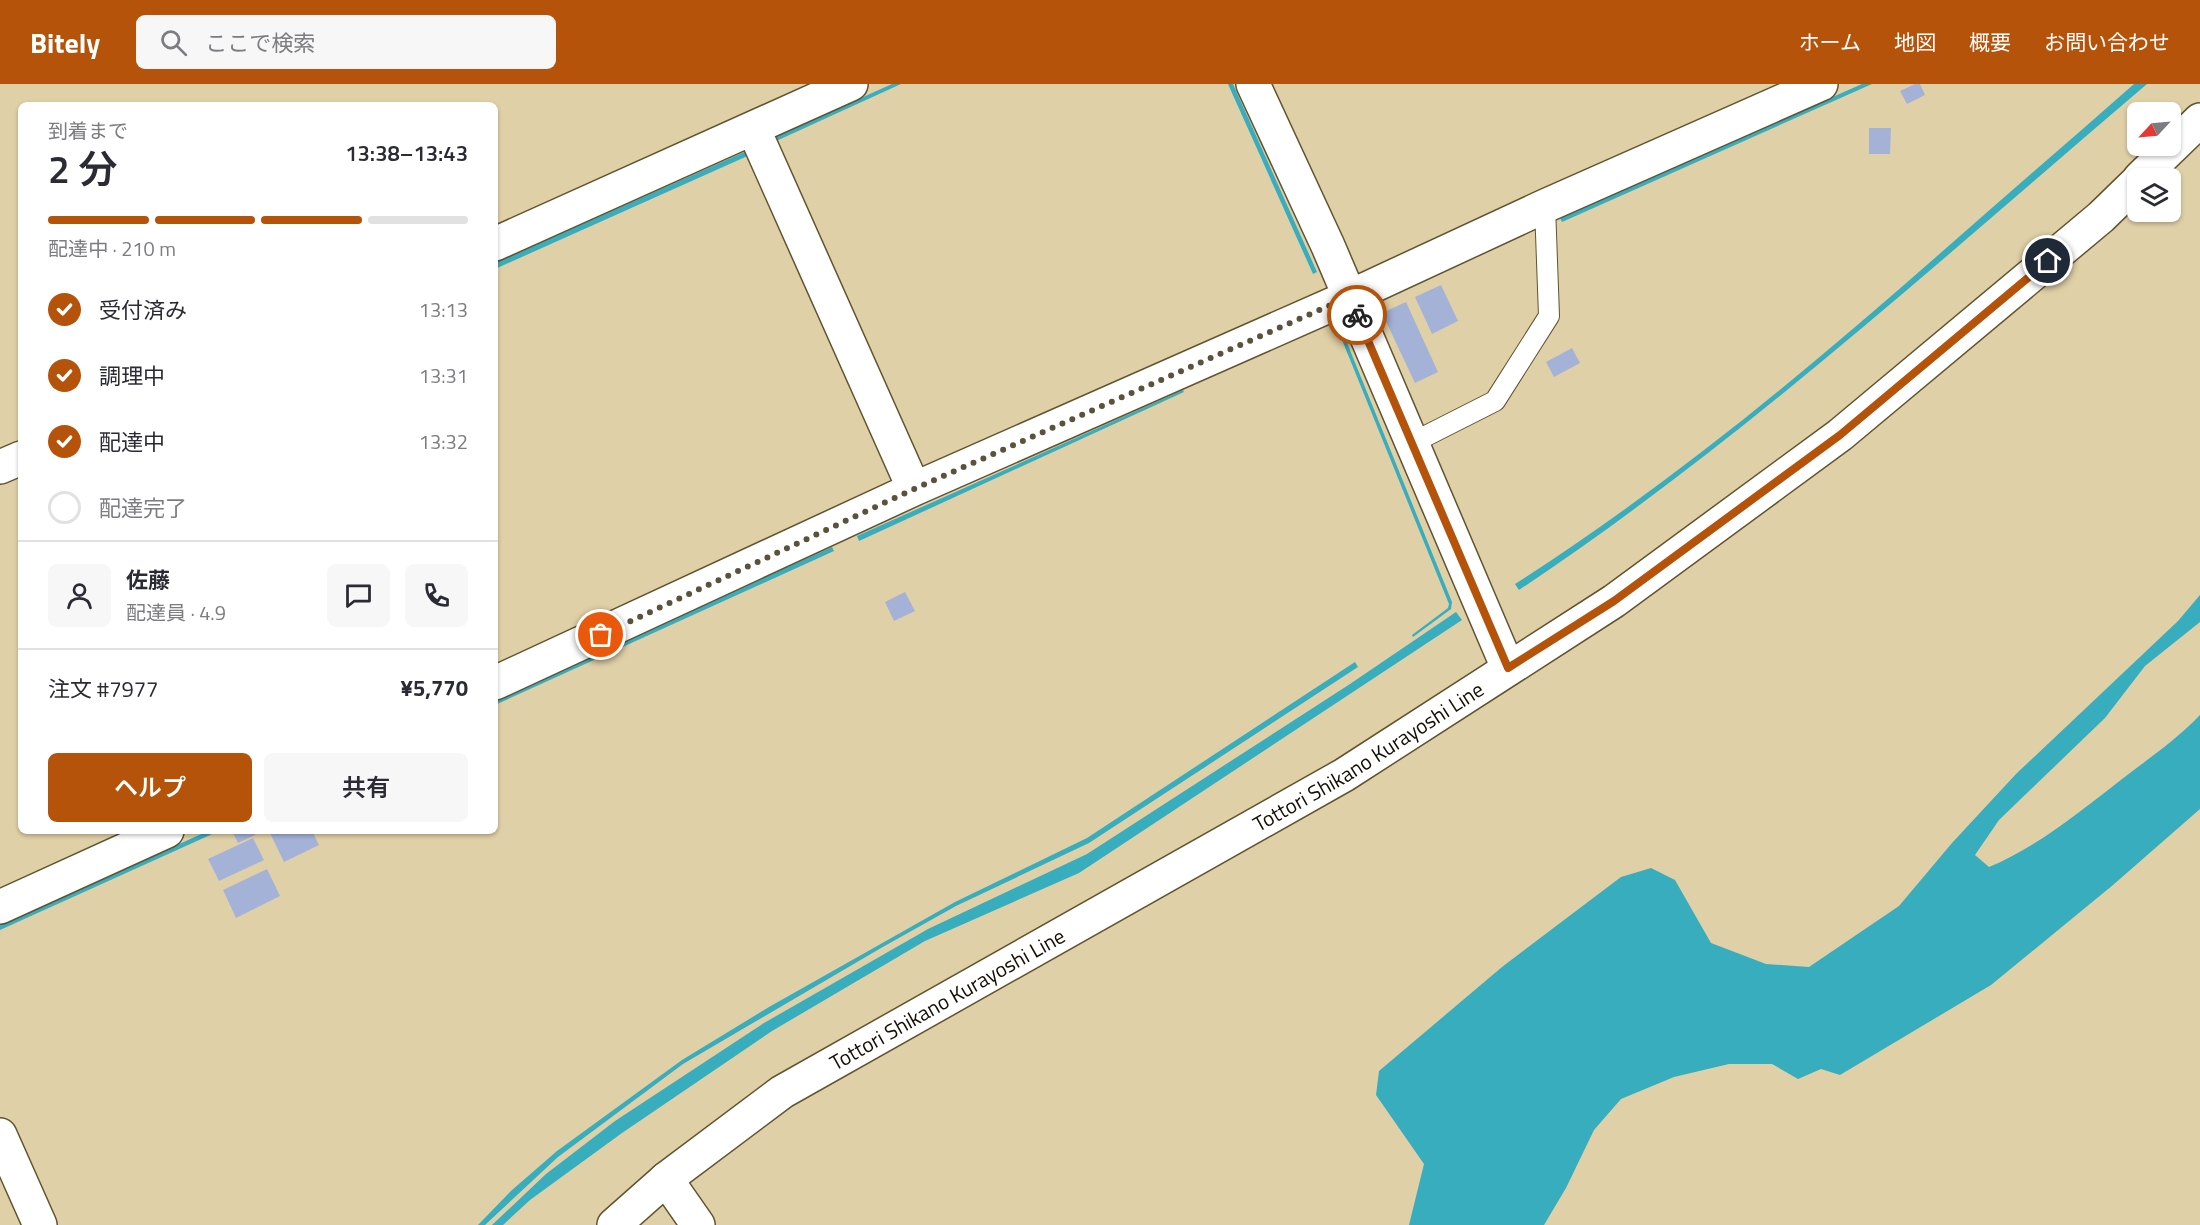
<!DOCTYPE html>
<html lang="ja">
<head>
<meta charset="utf-8">
<style>
  body { margin:0; font-family:"Titillium Web","Noto Sans JP",sans-serif; background:#f7f7f7; color:#2b2b33; height:100vh; display:flex; flex-direction:column; font-size:22px; white-space:nowrap }
  * { box-sizing:border-box; margin:0 }
  p { font-size:20px; color:#7c7c81 }
  .icon { flex:none; width:33px; height:33px; fill:none; stroke:currentColor; stroke-width:2; stroke-linecap:round; stroke-linejoin:round }
  .map { position:relative; flex:1; overflow:hidden }
  .sheet { position:absolute; left:18px; top:18px; width:480px; height:732px; display:flex; flex-direction:column; background:#fff; border-radius:9px; box-shadow:0 2px 4px #0004 }
  .sheet>* { flex:none }
  .needle { width:39px; rotate:244deg }
  .fabs { position:absolute; left:2127px; top:18px; display:grid; gap:12px }
  .fabs a { display:grid; place-items:center; width:54px; height:54px; border-radius:9px; background:#fff; box-shadow:0 2px 4px #0004; font-size:30px }
  .pin { position:absolute; display:grid; place-items:center; width:51px; height:51px; color:#fff; margin:-26px; border:3px solid #fff; border-radius:50%; box-shadow:0 2px 6px #0007 }
  .courier { position:absolute; display:grid; place-items:center; width:60px; height:60px; margin:-30px; border:4px solid #b45309; border-radius:50%; background:#fff; color:#222; box-shadow:0 2px 8px #0007 }
  .summary em { font-style:normal; font-weight:600 }
  .summary div { display:flex; flex-direction:column-reverse }
  .summary { display:flex; align-items:center; justify-content:space-between; height:102px; padding:0 30px }
  h1 { font-size:39px; font-weight:600; line-height:45px }
  .bar { display:grid; grid-template-columns:repeat(4,1fr); gap:9px 6px; align-content:center; height:72px; padding:0 30px }
  .bar i { height:8px; border-radius:4px; background:#e1e1e2 }
  .bar .current { background:#b45309 }
  .bar p { grid-column:span 4 }
  .line { display:flex; align-items:center; gap:15px; padding:0 30px; border-top:2px solid #e1e1e2 }
  .line div { flex:1 }
  .round { display:grid; place-items:center; flex:none; width:63px; height:63px; border-radius:9px; background:#f7f7f7 }
  ol { padding:0 30px; list-style:none }
  li { display:flex; align-items:center; gap:18px; height:66px }
  li p { margin-inline-start:auto }
  li .icon { padding:6px; border-radius:50%; background:#b45309; color:#fff; stroke-width:4 }
  li:last-child { color:#7c7c81 }
  li i { width:33px; height:33px; border:3px solid #e1e1e2; border-radius:50% }
  .primary-button { display:flex; gap:12px; margin-top:auto; padding:12px 30px }
  .primary-button a { flex:1; height:69px; border-radius:9px; background:#b45309; color:#fff; font-size:24px; font-weight:600; line-height:69px; text-align:center }
  .primary-button a+a { background:#f7f7f7; color:#2b2b33 }
  header { display:flex; align-items:center; gap:36px; box-sizing:border-box; height:84px; padding:0 30px; background:#b45309; color:#fff }
  header strong { font-size:28px }
  nav { display:flex; gap:33px; margin-inline-start:auto; font-size:21px }
  .search { width:420px; height:54px; background:#f7f7f7; display:flex; align-items:center; gap:15px; box-sizing:border-box; padding:0 21px; border-radius:9px; color:#7c7c81; font-size:22px }
  .map>svg:first-child { display:block }
</style>
</head>
<body>
<header>
<strong>Bitely</strong>
<div class="search"><svg class="icon" aria-label="search" viewBox="0 0 24 24"><circle cx="10" cy="10" r="6"/><path d="M15 15l6 6"/></svg>ここで検索</div>
<nav><a>ホーム</a><a>地図</a><a>概要</a><a>お問い合わせ</a></nav>
</header>
<div class="map">
<svg width="2200" height="1141" viewBox="0 0 2200 1141">
  <rect width="100%" height="100%" fill="#e0d0a7"/>
  <path fill="#37adbe" d="M892,0H901L774,58L772,54Z
    M1228,0H1233L1317,188L1313,190Z
    M1862,0H1872L1562,138L1560,134Z
    M2134,0H2147C1942,174 1743,357 1519,506L1515,500C1665,404 1803,290 1936,173C2002,115 2068,58 2134,0Z
    M751,65L752,70L495,185V179Z
    M1339,239L1452,518L1451,525L1413,553L1412,551L1448,524L1449,520L1336,241Z
    M1183,306L1184,308L859,457L857,452Z
    M832,463L834,467L495,621V616Z
    M2200,511V538L2145,582L2105,634L1999,736L1975,771L1989,783C2035,765 2086,723 2126,692C2151,673 2178,654 2200,631V725L2113,801L1991,901L1840,991L1821,985L1798,995L1772,980H1729L1674,993L1621,1015L1594,1046L1566,1104L1544,1141H1409L1424,1080L1376,1011L1379,987L1502,883L1621,793L1651,784L1675,796L1711,859L1766,880L1809,883L1899,822L1952,759L2016,690L2178,537Z
    M1456,528L1462,536L1079,789L925,857L772,947L622,1049L530,1116L503,1141H492L546,1090L615,1037L764,939L928,845L1087,770L1350,600Z
    M1355,578L1358,583L1089,759L956,822L881,864L683,980L558,1073L485,1141H478L512,1106L557,1067L682,976L769,923L955,818L1087,754Z
    M208,747H219L0,846V841Z"/>
  <path fill="#a5b2d8" d="M1915,0H1920L1925,11L1907,20L1900,7Z
    M1869,44H1891L1890,70H1869Z
    M1441,201L1458,237L1432,250L1415,213Z
    M1406,218L1438,288L1415,299L1382,229Z
    M1572,264L1580,279L1554,293L1546,278Z
    M905,508L915,527L894,537L885,518Z
    M232,747H254L255,751L238,759Z
    M269,747H312L319,761L284,778Z
    M253,754L264,776L219,797L208,775Z
    M267,785L280,812L236,834L223,806Z"/>
  <g fill="none" stroke-linecap="round" stroke-linejoin="round">
    <defs>
      <path id="service" d="M1412,359L1495,317L1549,232L1545,122"/>
      <path id="minor" d="M1253,0L1328,162L1508,584
        M753,44L914,405
        M495,160L851,0
        M0,383L21,374
        M495,599L914,405L1349,213L1545,122L1821,0
        M0,823L167,747
        M0,1051L40,1141"/>
      <path id="tertiary" d="M666,1095L698,1141"/>
      <g id="primary">
        <path d="M2140,94L2200,36"/>
        <path id="s1" d="M614,1141L666,1095L782,1008L1344,691L1614,517L1840,351L2101,133L2138,97"/>
      </g>
    </defs>
    <use href="#service" stroke="#61532f" stroke-width="22"/>
    <use href="#minor" stroke="#61532f" stroke-width="36"/>
    <use href="#tertiary" stroke="#61532f" stroke-width="36"/>
    <use href="#primary" stroke="#61532f" stroke-width="36"/>
    <use href="#service" stroke="#fff" stroke-width="20"/>
    <use href="#minor" stroke="#fff" stroke-width="33"/>
    <use href="#tertiary" stroke="#fff" stroke-width="33"/>
    <use href="#primary" stroke="#fff" stroke-width="33"/>
  </g>
  <g fill="none" stroke-linecap="round" stroke-linejoin="round">
    <path stroke="#5b523c" stroke-width="6" stroke-dasharray="0 10.8" d="M601,551L914,405L1349,213L1357,231"/>
    <path stroke="#b45309" stroke-width="8" d="M1357,231L1508,584L1614,517L1840,351L2048,177"/>
  </g>
  <g text-anchor="middle" dominant-baseline="central" stroke-width="4.5" stroke-linejoin="round" paint-order="stroke">
    <g font-size="21" fill="#130e02" stroke="#f9f1dd">
      <text stroke="none"><textPath href="#s1" startOffset="890">Tottori Shikano Kurayoshi Line</textPath></text>
      <text stroke="none"><textPath href="#s1" startOffset="404">Tottori Shikano Kurayoshi Line</textPath></text>
    </g>
  </g>
</svg>
<div class="fabs">
<a><svg class="needle" viewBox="-14 -14 28 28"><path d="M0-13l5 13h-10z" fill="#e53935"/><path d="M0 13l5-13h-10z" fill="#7c7c81"/></svg></a>
<a><svg class="icon" aria-label="layers" viewBox="0 0 24 24"><path d="M12 4l9 5-9 5-9-5zM3 14l9 5 9-5"/></svg></a>
</div>
<div class="pin" style="left:601px;top:551px;background:#ea580c"><svg class="icon" aria-label="bag" viewBox="0 0 24 24"><path d="M5 8h14l-1 12H6zM9 8a3 3 0 0 1 6 0"/></svg></div>
<div class="pin" style="left:2048px;top:177px;background:#1f2937"><svg class="icon" aria-label="home" viewBox="0 0 24 24"><path d="M3 11l9-7 9 7M6 9v11h12V9"/></svg></div>
<div class="courier" style="left:1357px;top:231px"><svg class="icon" aria-label="bike" viewBox="0 0 24 24"><circle cx="6" cy="16" r="4"/><circle cx="18" cy="16" r="4"/><path d="M6 16l4-8h5l3 8M10 8l3 8H6M13 5h3"/></svg></div>
<section class="sheet">
<div class="summary"><div><h1>2 分</h1><p>到着まで</p></div><em>13:38–13:43</em></div>
<div class="bar"><i class="current"></i><i class="current"></i><i class="current"></i><i></i><p>配達中 · 210 m</p></div>
<ol>
<li><svg class="icon" aria-label="check" viewBox="0 0 24 24"><path d="M5 12l5 5 9-10"/></svg>受付済み<p>13:13</p></li>
<li><svg class="icon" aria-label="check" viewBox="0 0 24 24"><path d="M5 12l5 5 9-10"/></svg>調理中<p>13:31</p></li>
<li><svg class="icon" aria-label="check" viewBox="0 0 24 24"><path d="M5 12l5 5 9-10"/></svg>配達中<p>13:32</p></li>
<li><i></i>配達完了</li>
</ol>
<div class="line" style="height:108px"><a class="round"><svg class="icon" aria-label="person" viewBox="0 0 24 24"><circle cx="12" cy="8" r="4"/><path d="M4 21q1-7 8-7t8 7"/></svg></a><div><b>佐藤</b><p>配達員 · 4.9</p></div><a class="round"><svg class="icon" aria-label="chat" viewBox="0 0 24 24"><path d="M4 5h16v11H9l-5 4z"/></svg></a><a class="round"><svg class="icon" aria-label="phone" viewBox="0 0 24 24"><path d="M5 4h4l2 5-3 2q2 4 5 5l2-3 5 2v4C11 20 4 13 5 4z"/></svg></a></div>
<div class="line" style="height:78px"><div>注文 #7977</div><b>¥5,770</b></div>
<div class="primary-button"><a>ヘルプ</a><a>共有</a></div>
</section>
</div>
</body>
</html>
